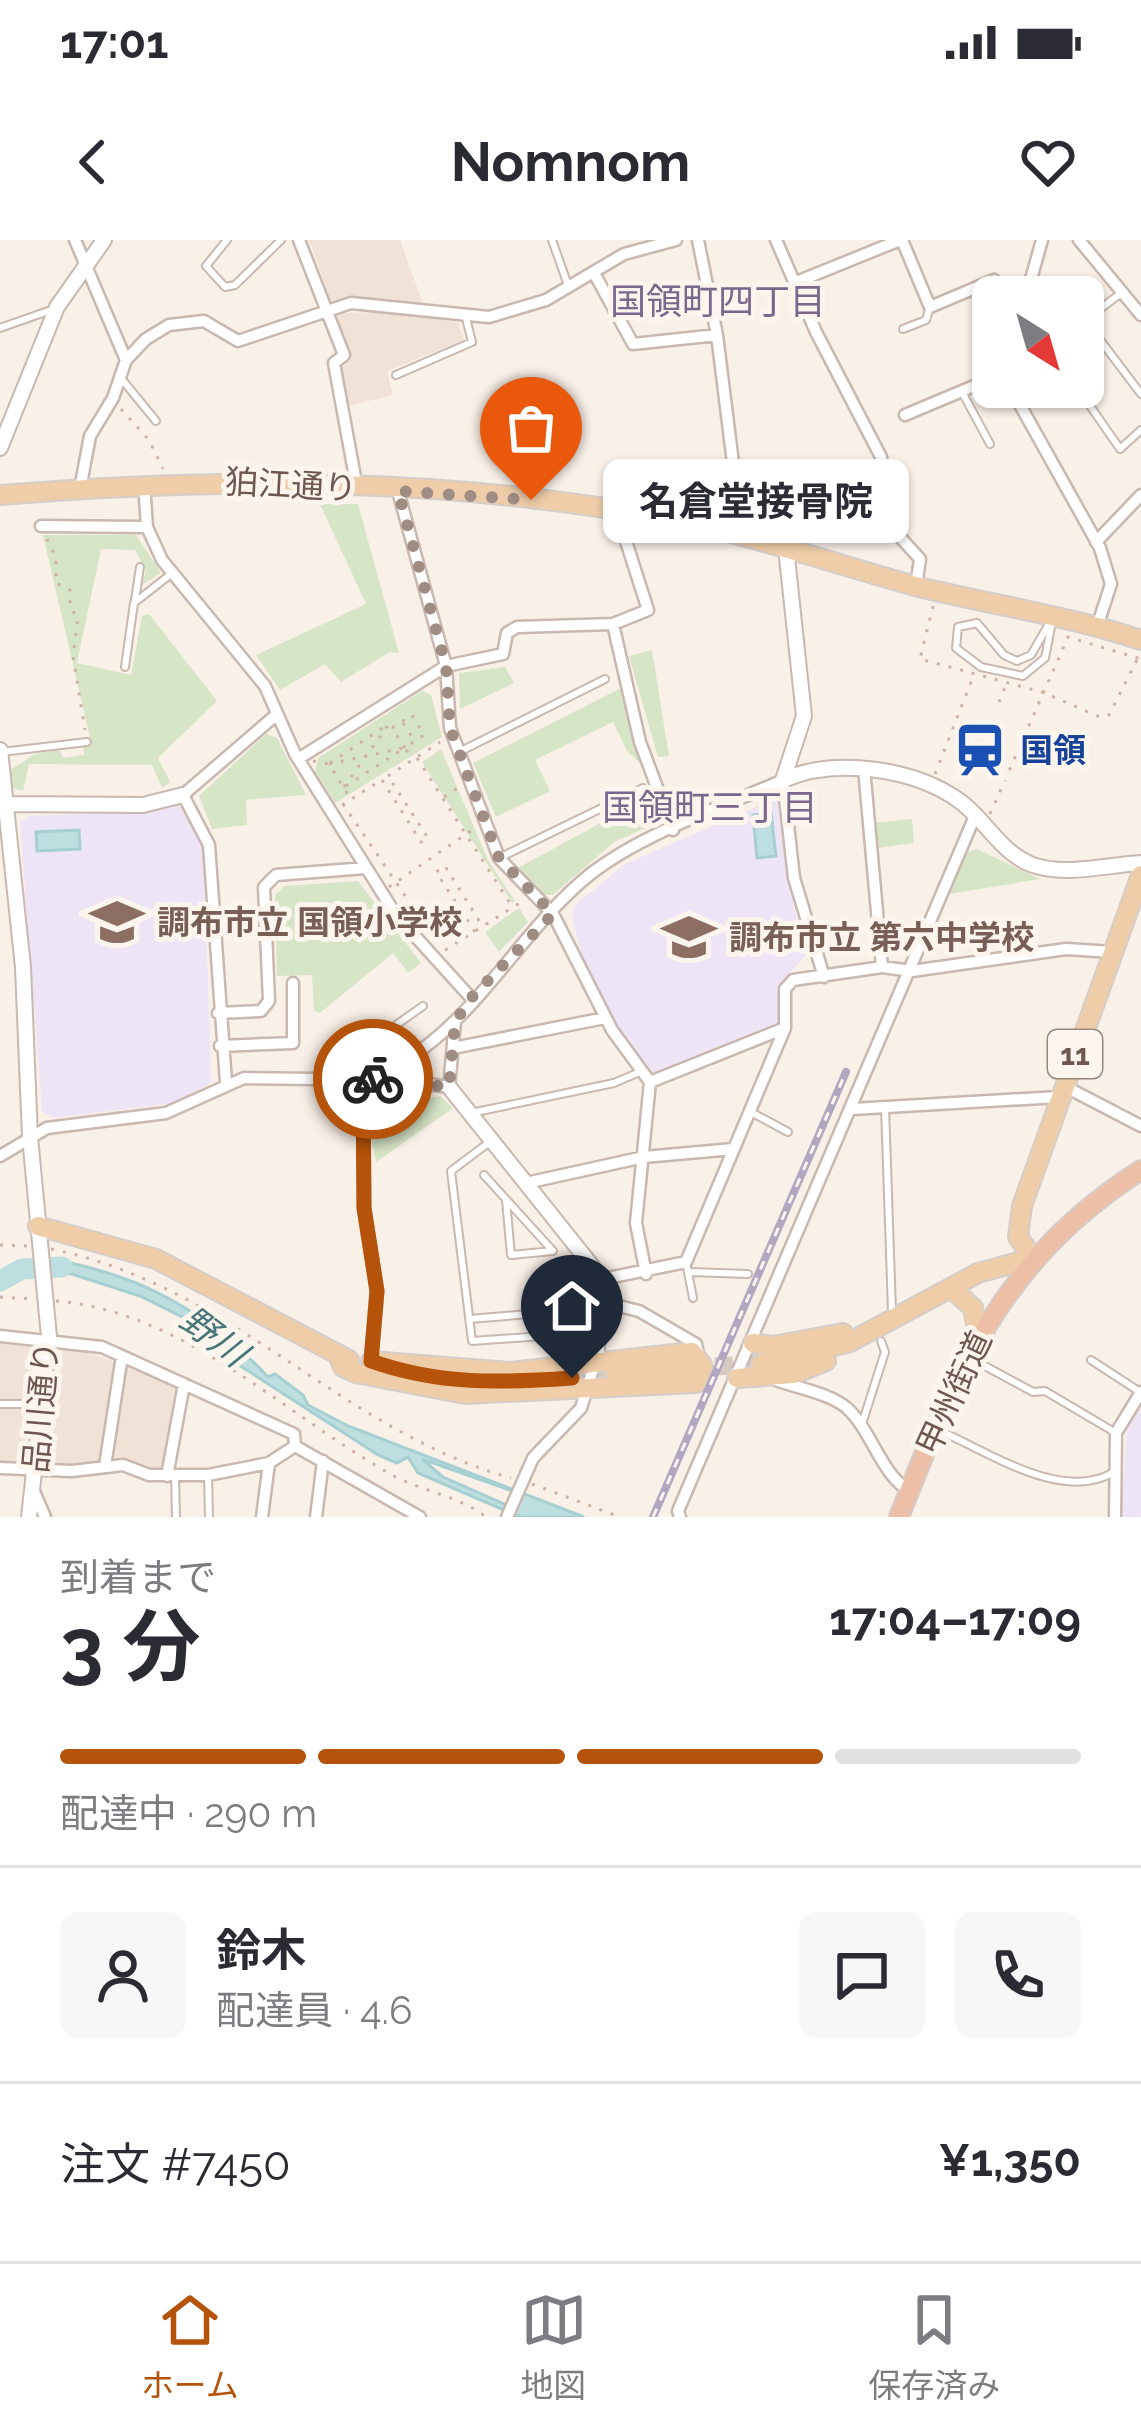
<!DOCTYPE html>
<html lang="ja">
<head>
<meta charset="utf-8">
<style>
  body { margin:0; font-family:Raleway,"Noto Sans JP",sans-serif; background:#f7f7f7; color:#2b2b33; height:100vh; display:flex; flex-direction:column; font-size:45px; white-space:nowrap }
  * { box-sizing:border-box; margin:0 }
  p { font-size:39px; color:#7c7c81 }
  .icon { flex:none; width:66px; height:66px; fill:none; stroke:currentColor; stroke-width:2; stroke-linecap:round; stroke-linejoin:round }
  .map { position:relative; height:1277px; overflow:hidden }
  .side { display:flex; flex-direction:column; background:#fff; flex:1 }
  .side>* { flex:none }
  .needle { width:78px; rotate:143deg }
  .tools { position:absolute; left:972px; top:36px; display:grid; gap:24px }
  .tools a { display:grid; place-items:center; width:132px; height:132px; border-radius:18px; background:#fff; box-shadow:0 3px 9px #0004; font-size:60px }
  .pin { position:absolute; display:grid; place-items:center; width:102px; height:102px; color:#fff; margin:-123px -51px; border-radius:50% 50% 50% 0; rotate:-45deg; box-shadow:0 0 12px #0007 }
  .pin .icon { rotate:45deg }
  .courier { position:absolute; display:grid; place-items:center; width:120px; height:120px; margin:-60px; border:9px solid #b45309; border-radius:50%; background:#fff; color:#222; box-shadow:0 3px 15px #0007 }
  .bubble { position:absolute; height:84px; border-radius:18px; background:#fff; box-shadow:0 3px 9px #0004; font-size:39px; font-weight:700; line-height:84px; text-align:center }
  .overview em { font-style:normal; font-weight:700 }
  .overview div { display:flex; flex-direction:column-reverse }
  .overview { display:flex; align-items:center; justify-content:space-between; height:204px; padding:0 60px }
  h1 { font-size:78px; font-weight:700; line-height:90px }
  .bar { display:grid; grid-template-columns:repeat(4,1fr); gap:18px 12px; align-content:center; height:144px; padding:0 60px }
  .bar i { height:15px; border-radius:9px; background:#e1e1e2 }
  .bar .selected { background:#b45309 }
  .bar p { grid-column:span 4 }
  .line { display:flex; align-items:center; gap:30px; padding:0 60px; border-top:3px solid #e1e1e2 }
  .line div { flex:1 }
  .round { display:grid; place-items:center; flex:none; width:126px; height:126px; border-radius:18px; background:#f7f7f7 }
  .status { display:flex; justify-content:space-between; align-items:center; height:84px; padding:0 60px; background:#fff; direction:ltr }
  .status svg { height:33px; fill:currentColor }
  header { display:flex; justify-content:space-between; align-items:center; height:156px; padding:0 60px; background:#fff; font-size:54px; font-weight:700 }
  .tab-bar { display:flex; justify-content:space-around; align-items:center; height:168px; border-top:3px solid #e1e1e2; background:#fff; font-size:33px; color:#7c7c81 }
  .tab-bar a { display:grid; justify-items:center; gap:6px }
  .tab-bar .selected { color:#b45309 }
  .map>svg:first-child { display:block }
</style>
</head>
<body>
<div class="status"><b>17:01</b><svg viewBox="0 0 49 12"><path d="M0 12V9h3v3zM5 12V6h3v6zM10 12V3h3v9zM15 12V0h3v12zM26 1h20v11H26zM47 4h2v5h-2z"/></svg></div>
<header><svg class="icon" aria-label="back" viewBox="0 0 24 24"><path d="M15 5l-7 7 7 7"/></svg>Nomnom<svg class="icon" aria-label="heart" viewBox="0 0 24 24"><path d="M12 20l-8-8c-3-5 5-10 8-4 3-6 11-1 8 4z"/></svg></header>
<div class="map">
<svg width="1141" height="1277" viewBox="0 0 1141 1277">
  <rect width="100%" height="100%" fill="#f9f0e7"/>
  <path fill="#f0e2d7" d="M400,0L423,64L352,58L332,64L309,0Z
    M400,72L458,83L464,100L387,131L393,155L348,166L340,125L351,118L336,73Z
    M0,1100L35,1101L32,1160L0,1159Z
    M64,1103L117,1123L99,1223L50,1226Z
    M129,1124L179,1149L161,1231L110,1219Z
    M0,1166L31,1167L22,1222H0Z"/>
  <path fill="#ede4f6" d="M777,558L787,640L806,715L779,745L781,784L660,834L652,831L615,785L582,716L572,678L575,665L625,624Z
    M177,563L195,586L204,609L211,842L183,862L54,878L42,871L20,583L28,576L154,571Z
    M1141,1168V1277H1121L1127,1188Z"/>
  <path fill="#d7e5c7" d="M320,264H358L399,413L390,412L341,442L325,424L280,450L256,415L366,364Z
    M43,295H136L161,333L142,345L146,330L135,310L101,309L77,423L131,435L142,376L149,374L217,461L158,518L170,542L162,548L152,525L29,524L23,551L13,548L10,530L35,514L60,510L63,518L84,515L83,506L91,502Z
    M652,410L669,516L658,517L629,416Z
    M505,427L514,443L460,469L459,433Z
    M621,448L645,528L627,511L613,482L535,520L550,551L496,577L473,523Z
    M422,451L431,455L442,497L335,563L315,532L318,518Z
    M266,494L277,498L306,555L246,560L247,585L212,589L199,556Z
    M441,509L488,620L515,661L512,663L422,522Z
    M652,555L659,582L614,602L553,655H541L518,628Z
    M912,579L914,603L877,608L874,583Z
    M977,609L1040,639L950,654L966,613Z
    M358,641L421,723L408,733L393,713L320,773L314,771L312,735L277,736L275,655L284,646Z
    M519,668L528,682L499,712L485,692Z
    M384,851L418,860L440,856L453,868L376,922L369,888L372,859Z"/>
  <path fill="#bedfe0" stroke="#a6cfd1" stroke-width="3" fill-rule="evenodd" d="M771,573L776,616L757,618L753,575Z
    M79,590L80,609L37,611L36,592Z
    M44,1018C137,1033 203,1068 268,1137L275,1134L303,1155L308,1165L348,1186L584,1277H520L418,1233L408,1217L397,1223L378,1215L239,1125L200,1086L140,1056L72,1034L46,1031ZM422,1219L515,1252L509,1266L443,1237Z"/>
  <g fill="none" stroke-linecap="round" stroke-linejoin="round">
    <path stroke="#bedfe0" stroke-width="21" d="M0,1041L22,1029L62,1027"/>
    <path stroke="#d6cac1" stroke-width="18" stroke-dasharray="18 9" stroke-linecap="butt" d="M688,1128L761,1124
      M572,1138L615,1134"/>
    <defs>
      <path id="service" d="M227,0L206,26L225,47L235,45L281,0
        M552,0L569,48
        M1120,54L1085,80L1141,154
        M0,88L54,69
        M903,89L926,80L930,67
        M396,135L472,102L466,78
        M120,137L156,181
        M1077,147L1120,209L1141,190
        M962,152L990,204
        M135,360L140,327
        M1053,377L1045,418L1023,436L981,427L956,408L958,387L977,383L1004,415L1017,421L1031,415Z
        M125,427L134,363L171,334
        M1,512L87,502
        M459,512L605,439
        M499,618L643,548
        M327,838L329,815L355,814L423,766
        M885,867L892,1071
        M749,871L788,892
        M471,873L614,843L642,831
        M491,901L451,931L472,1101L598,1092
        M484,935L553,1011
        M506,960L511,1015L553,1011
        M686,1022L693,1058
        M690,1032L748,1034
        M469,1079L603,1068
        M972,1119L1033,1152L1045,1151L1116,1193
        M1091,1120L1140,1152
        M0,1164H41
        M862,1184L885,1112L881,1101
        M938,1190C989,1212 1062,1263 1114,1232
        M175,1234L176,1277
        M208,1235L209,1277"/>
      <path id="minor" d="M75,0L126,120
        M299,0L344,115L334,123L357,248
        M698,0L717,95
        M776,0L816,92L881,217L889,285L920,319L916,346
        M902,0L930,67L994,40L1008,57
        M1079,0L1141,75
        M594,33L633,104L717,95L742,295
        M794,43L900,0
        M1026,57L1042,0
        M1010,147L1100,308L1111,344L1097,387
        M905,175L993,138
        M144,243L147,287L162,320L265,446L295,514L396,675L471,758
        M80,249L90,196L113,158L126,120L146,99L169,85L204,81L238,101L351,63L489,77L546,60L624,14L676,0
        M398,251L446,426L450,488L499,618L553,674L612,790L650,842L785,788V749L793,740L882,727L912,731L1066,709L1113,712
        M41,286L147,287
        M1096,302L1141,255
        M613,384L640,502L673,590
        M298,519L446,426L503,414L507,393L517,387L613,384L648,370L624,295L623,271
        M864,528L882,727
        M218,773L261,771L269,761L264,647L276,635L366,628
        M220,806L293,803V743
        M453,808L605,778
        M363,838C382,830 404,823 421,810C487,762 528,683 593,632C647,591 721,568 783,540L794,638L824,737
        M363,838L364,968L377,1051L371,1121
        M226,842L209,605L183,555L276,475
        M1064,846L1141,886
        M853,869L1058,857
        M0,916L47,888L166,873L244,838L402,840L449,847L455,782
        M526,943L644,917L733,909
        M646,1034L636,983L650,842
        M598,1040L686,1022L785,788
        M603,1062L639,1071L696,1104L698,1114
        M0,1096L102,1107L294,1194L295,1206L420,1277
        M776,1140C797,1148 829,1153 847,1168C872,1191 881,1235 910,1251
        M105,1226L122,1116
        M0,1228L72,1231L123,1225L149,1235H208L269,1223L295,1206
        M167,1236L184,1144
        M33,1249L45,1277
        M262,1277L269,1223
        M316,1277L323,1221
        M507,1277L533,1218L581,1168L595,1122
        M680,1277L678,1271L975,576
        M1115,1277L1116,1193L1141,1152"/>
      <path id="tertiary" d="M0,208L57,67L104,0
        M0,510L23,727L30,897L49,1097L29,1277
        M783,540C835,517 915,528 961,562C986,581 1000,611 1030,624C1063,637 1106,625 1141,623
        M783,540L804,476L786,308
        M6,564L143,565L183,555
        M449,847L592,1026L603,1068L595,1122"/>
      <path id="primary" d="M0,255C223,237 452,237 673,280C757,296 837,325 919,347C993,365 1069,376 1141,400
        M38,986L156,1019L349,1120
        M951,1048L973,1068L978,1095
        M753,1103L773,1106L843,1093
        M339,1117L343,1127L356,1133L465,1154L696,1143L703,1126L692,1112L510,1132L371,1121
        M761,1124L850,1102L978,1033L1033,1018L1018,997L1022,966L1141,635
        M615,1134L685,1128
        M737,1138L794,1134L826,1121"/>
      <path id="trunk" d="M899,1277C957,1130 1002,1019 1141,930"/>
    </defs>
    <use href="#service" stroke="#c9b8af" stroke-width="10"/>
    <use href="#minor" stroke="#c9b8af" stroke-width="15"/>
    <use href="#tertiary" stroke="#c9b8af" stroke-width="18"/>
    <use href="#primary" stroke="#d4cdca" stroke-width="22"/>
    <use href="#trunk" stroke="#d4cdca" stroke-width="22"/>
    <path stroke="#d0b1a6" stroke-width="3" stroke-dasharray="3 9" stroke-linecap="butt" d="M121,169L149,200L163,229
      M47,299L56,318V343L70,350V368L78,377L73,416L85,490
      M933,366L920,419L1042,452L1100,477L1109,475L1138,418
      M999,462L1005,447
      M403,483L414,500
      M405,508L392,488L412,475L424,495L405,508L412,519
      M417,518L513,668
      M313,521L329,524L350,558
      M330,523L387,485
      M329,524L403,508
      M935,534L973,437
      M388,536L440,502
      M382,540L421,602L428,598L388,536
      M346,546L403,509
      M344,547L389,484
      M444,557L461,546
      M343,564L435,700
      M342,565L380,541
      M990,574L1068,397L1141,419
      M389,647L475,588
      M475,692L436,632L445,626L483,687
      M445,710L523,661
      M0,1005L30,1006
      M51,1009C235,1047 340,1190 511,1238
      M0,1057L34,1059
      M56,1061C186,1072 284,1175 394,1236C422,1251 461,1257 486,1277
      M532,1244L620,1277"/>
    <use href="#service" stroke="#fff" stroke-width="6"/>
    <use href="#minor" stroke="#fff" stroke-width="10"/>
    <use href="#tertiary" stroke="#fff" stroke-width="14"/>
    <use href="#primary" stroke="#efcda8" stroke-width="18"/>
    <use href="#trunk" stroke="#edbfa7" stroke-width="18"/>
    <defs>
      <path id="rail" d="M653,1277L846,832"/>
    </defs>
    <use href="#rail" stroke="#b2a7c1" stroke-width="8"/>
    <use href="#rail" stroke="#fcf5ed" stroke-width="3" stroke-dasharray="9" stroke-linecap="butt"/>
  </g>
  <g fill="none" stroke-linecap="round" stroke-linejoin="round">
    <path stroke="#9f8d84" stroke-width="12" stroke-dasharray="0 21.6" d="M373,839L449,847L455,782L471,758L553,674L499,618L469,539L450,488L446,426L398,251L531,260"/>
    <path stroke="#b45309" stroke-width="15" d="M373,839L363,838L364,968L377,1051L371,1121C439,1145 501,1143 572,1138"/>
  </g>
  <defs>
    <symbol id="station-bare" viewBox="-9 -9 18 18"><path d="M-3-6H3Q5-6 5-4V2Q5 4 3 4L4.5 6H3L1.5 4h-3L-3 6H-4.5L-3 4Q-5 4-5 2V-4Q-5-6-3-6ZM-3.5-4v3h7v-3ZM-3.5 1v1.5H-2V1ZM2 1v1.5H3.5V1Z" fill="#1a4fb4" stroke="#fcf5ed" stroke-width="2.5" paint-order="stroke"/></symbol>
    <symbol id="school-bare" viewBox="-9 -9 18 18"><path d="M0-5L7-2L0 1L-7-2ZM-4 1L0 2.5L4 1V4Q0 6-4 4Z" fill="#8d6e63" stroke="#fcf5ed" stroke-width="2.5" paint-order="stroke"/></symbol>
  </defs>
  <g fill-rule="evenodd">
    <use href="#station-bare" x="942" y="472" width="76" height="76"/>
    <use href="#school-bare" x="79" y="644" width="76" height="76"/>
    <use href="#school-bare" x="651" y="659" width="76" height="76"/>
  </g>
  <g text-anchor="middle" dominant-baseline="central" stroke-width="10" stroke-linejoin="round" paint-order="stroke">
    <rect fill="#fcf5ed" stroke="#99867e" stroke-width="3" x="1048" y="790" width="54" height="48" rx="9"/>
    <g font-size="30" font-weight="bold" fill="#6f574f">
      <text x="1075" y="814">11</text>
    </g>
    <g font-size="33" fill="#6f574f" stroke="#fcf5ed">
      <text transform="translate(291 245) rotate(3)">狛江通り</text>
      <text transform="translate(954 1153) rotate(-65)">甲州街道</text>
      <text transform="translate(41 1167) rotate(-85)">品川通り</text>
    </g>
    <g font-size="33" font-weight="bold" fill="#164399" stroke="#fcf5ed" text-anchor="start">
      <text x="1020" y="510">国領</text>
    </g>
    <g font-size="33" font-weight="bold" fill="#785e54" stroke="#fcf5ed" text-anchor="start">
      <text x="157" y="682">調布市立 国領小学校</text>
      <text x="729" y="697">調布市立 第六中学校</text>
    </g>
    <g font-size="36" fill="#7b668c" stroke="#fcf5ed">
      <text x="718" y="61">国領町四丁目</text>
      <text x="710" y="567">国領町三丁目</text>
    </g>
    <g font-size="36" font-style="italic" fill="#487779" stroke="#fcf5ed">
      <text transform="translate(214 1096) rotate(37)">野川</text>
    </g>
  </g>
</svg>
<div class="tools">
<a><svg class="needle" viewBox="-14 -14 28 28"><path d="M0-13l5 13h-10z" fill="#e53935"/><path d="M0 13l5-13h-10z" fill="#7c7c81"/></svg></a>
</div>
<div class="pin" style="left:531px;top:260px;background:#ea580c"><svg class="icon" aria-label="bag" viewBox="0 0 24 24"><path d="M5 8h14l-1 12H6zM9 8a3 3 0 0 1 6 0"/></svg></div>
<div class="pin" style="left:572px;top:1138px;background:#1f2937"><svg class="icon" aria-label="home" viewBox="0 0 24 24"><path d="M3 11l9-7 9 7M6 9v11h12V9"/></svg></div>
<div class="courier" style="left:373px;top:839px"><svg class="icon" aria-label="bike" viewBox="0 0 24 24"><circle cx="6" cy="16" r="4"/><circle cx="18" cy="16" r="4"/><path d="M6 16l4-8h5l3 8M10 8l3 8H6M13 5h3"/></svg></div>
<div class="bubble" style="left:603px;top:219px;width:306px">名倉堂接骨院</div>
</div>
<section class="side">
<div class="overview"><div><h1>3 分</h1><p>到着まで</p></div><em>17:04–17:09</em></div>
<div class="bar"><i class="selected"></i><i class="selected"></i><i class="selected"></i><i></i><p>配達中 · 290 m</p></div>
<div class="line" style="height:216px"><a class="round"><svg class="icon" aria-label="person" viewBox="0 0 24 24"><circle cx="12" cy="8" r="4"/><path d="M4 21q1-7 8-7t8 7"/></svg></a><div><b>鈴木</b><p>配達員 · 4.6</p></div><a class="round"><svg class="icon" aria-label="chat" viewBox="0 0 24 24"><path d="M4 5h16v11H9l-5 4z"/></svg></a><a class="round"><svg class="icon" aria-label="phone" viewBox="0 0 24 24"><path d="M5 4h4l2 5-3 2q2 4 5 5l2-3 5 2v4C11 20 4 13 5 4z"/></svg></a></div>
<div class="line" style="height:156px"><div>注文 #7450</div><b>¥1,350</b></div>
</section>
<nav class="tab-bar">
<a class="selected"><svg class="icon" aria-label="home" viewBox="0 0 24 24"><path d="M3 11l9-7 9 7M6 9v11h12V9"/></svg>ホーム</a>
<a><svg class="icon" aria-label="map" viewBox="0 0 24 24"><path d="M3 6l6-2 6 2 6-2v14l-6 2-6-2-6 2zM9 4v14M15 6v14"/></svg>地図</a>
<a><svg class="icon" aria-label="saved" viewBox="0 0 24 24"><path d="M7 4h10v16l-5-4-5 4z"/></svg>保存済み</a>
</nav>
</body>
</html>
